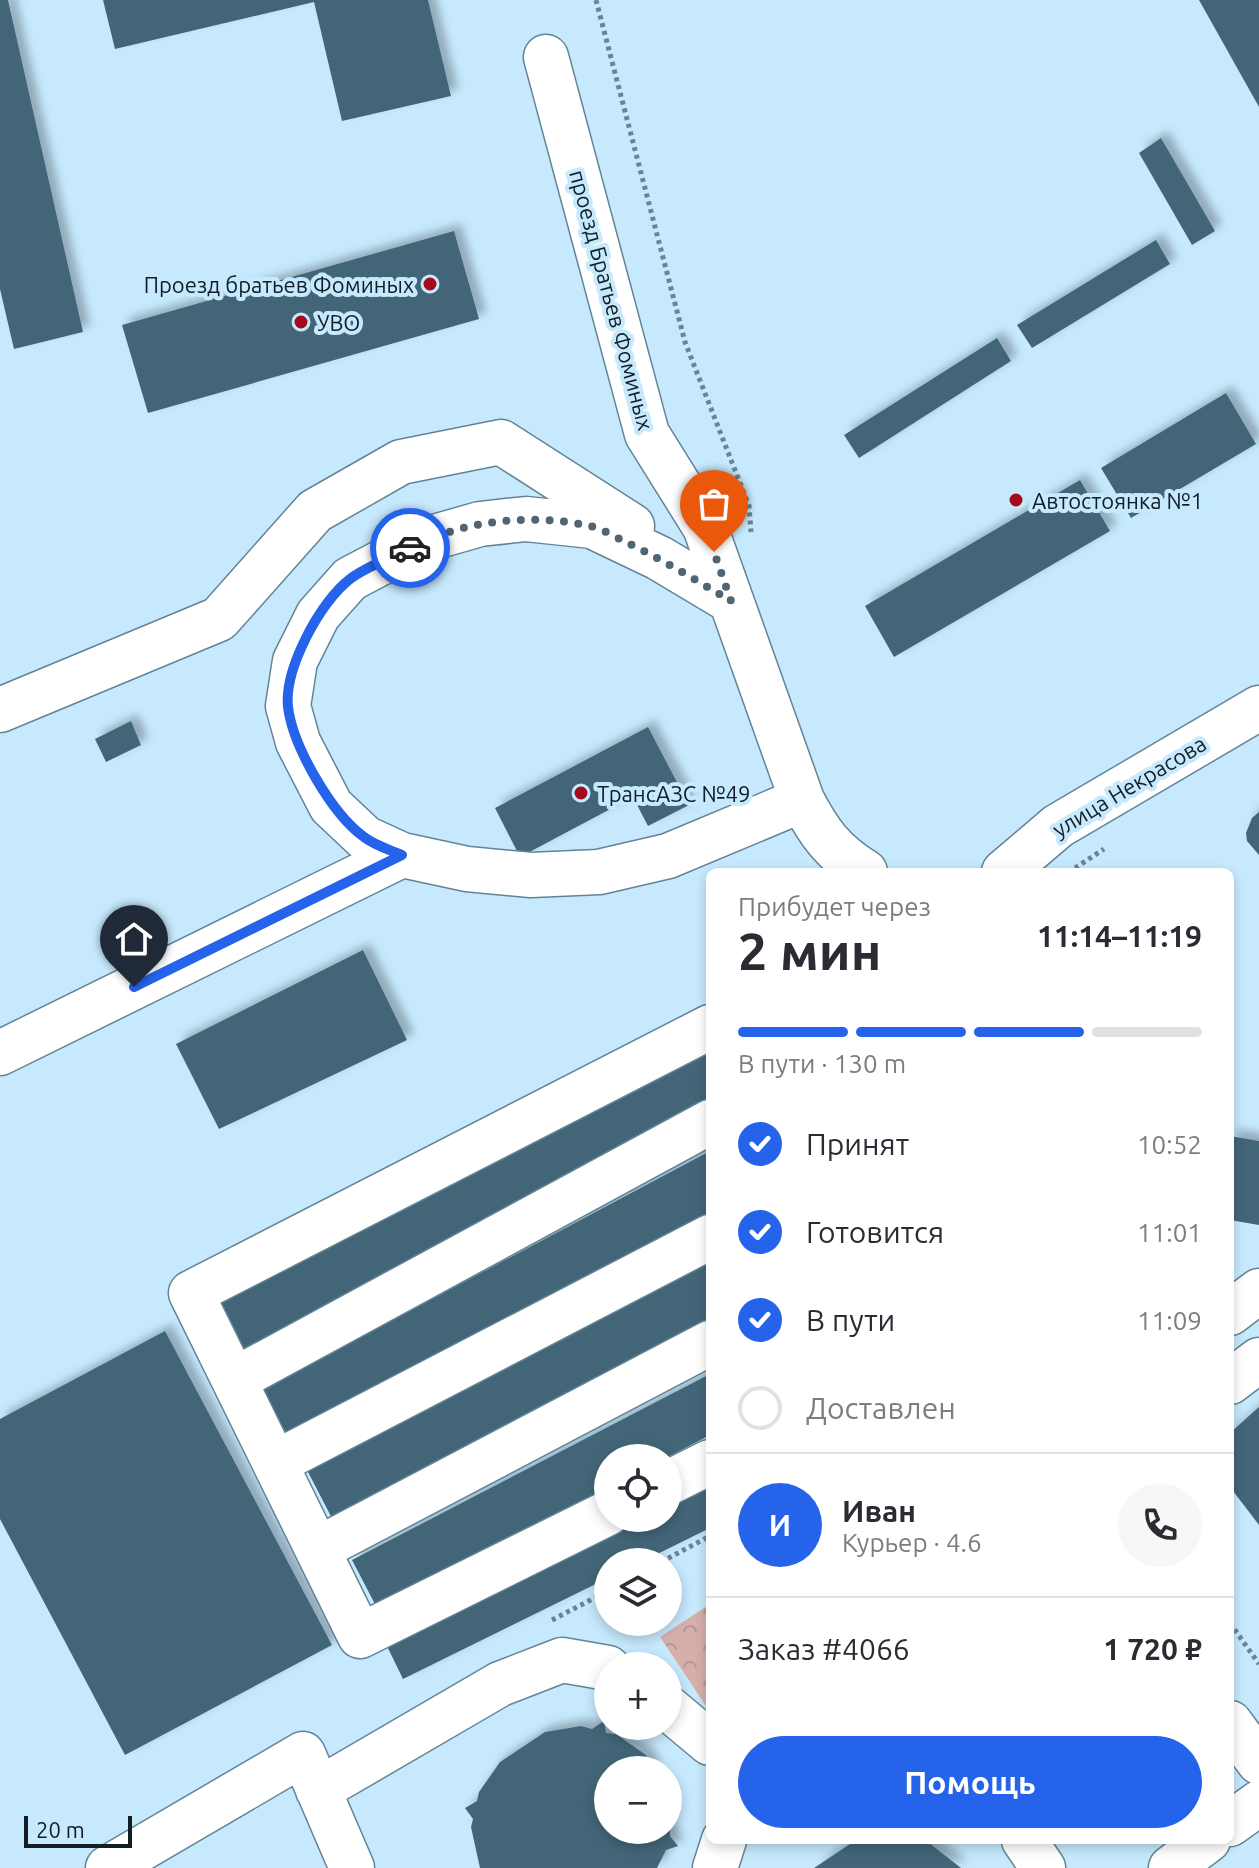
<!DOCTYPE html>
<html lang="ru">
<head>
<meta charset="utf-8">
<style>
  body { margin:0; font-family:Ubuntu,sans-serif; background:#f7f7f7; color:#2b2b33; height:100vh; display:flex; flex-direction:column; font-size:30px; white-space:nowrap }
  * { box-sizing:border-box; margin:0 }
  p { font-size:26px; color:#7c7c81 }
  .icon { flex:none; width:44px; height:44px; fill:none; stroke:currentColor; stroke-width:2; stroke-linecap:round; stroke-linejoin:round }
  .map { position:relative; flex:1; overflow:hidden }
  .details { position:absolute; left:706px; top:868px; width:528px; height:976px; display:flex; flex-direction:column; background:#fff; border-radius:12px; box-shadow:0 4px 12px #0003 }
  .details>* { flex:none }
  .fabs { position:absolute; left:594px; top:1444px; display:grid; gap:16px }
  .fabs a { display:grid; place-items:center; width:88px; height:88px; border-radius:50%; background:#fff; box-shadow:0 4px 12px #0003; font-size:40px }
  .scale { position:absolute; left:24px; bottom:20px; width:108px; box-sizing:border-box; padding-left:8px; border:4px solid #111e25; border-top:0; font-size:22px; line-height:28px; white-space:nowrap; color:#111e25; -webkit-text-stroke:6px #c6e9fd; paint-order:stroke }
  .pin { position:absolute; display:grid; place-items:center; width:68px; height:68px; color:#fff; margin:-82px -34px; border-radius:50% 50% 50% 0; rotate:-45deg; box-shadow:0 0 8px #0007 }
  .pin .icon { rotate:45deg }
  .courier { position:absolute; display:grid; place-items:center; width:80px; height:80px; margin:-40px; border:6px solid #2563eb; border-radius:50%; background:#fff; color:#222; box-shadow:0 2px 10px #0007 }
  .headline em { font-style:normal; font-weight:700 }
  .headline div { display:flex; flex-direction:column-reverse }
  .headline { display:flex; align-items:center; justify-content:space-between; height:136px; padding:0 32px }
  h1 { font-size:52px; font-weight:700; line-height:60px }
  .bar { display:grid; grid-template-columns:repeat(4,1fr); gap:12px 8px; align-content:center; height:96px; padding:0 32px }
  .bar i { height:10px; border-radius:6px; background:#e1e1e2 }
  .bar .active { background:#2563eb }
  .bar p { grid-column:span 4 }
  .line { display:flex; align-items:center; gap:20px; padding:0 32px; border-top:2px solid #e1e1e2 }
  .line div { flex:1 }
  .round { display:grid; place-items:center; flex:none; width:84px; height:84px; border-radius:42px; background:#f7f7f7 }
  ol { padding:0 32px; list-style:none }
  li { display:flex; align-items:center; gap:24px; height:88px }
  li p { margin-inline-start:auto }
  li .icon { padding:8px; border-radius:50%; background:#2563eb; color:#fff; stroke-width:4 }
  li:last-child { color:#7c7c81 }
  li i { width:44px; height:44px; border:4px solid #e1e1e2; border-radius:50% }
  .button { display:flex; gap:16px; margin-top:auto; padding:16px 32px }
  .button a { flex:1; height:92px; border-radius:48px; background:#2563eb; color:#fff; font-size:32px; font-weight:700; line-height:92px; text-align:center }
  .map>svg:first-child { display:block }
</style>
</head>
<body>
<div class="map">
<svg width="1259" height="1868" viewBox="0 0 1259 1868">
  <defs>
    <pattern id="park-crowns" width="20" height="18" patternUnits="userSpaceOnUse" patternTransform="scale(2)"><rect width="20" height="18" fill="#d6afab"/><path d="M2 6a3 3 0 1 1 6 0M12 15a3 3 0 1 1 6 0" fill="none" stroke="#b79693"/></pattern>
    <filter id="shadow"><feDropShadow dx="7" dy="-7" stdDeviation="4" flood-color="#0004"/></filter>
  </defs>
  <rect width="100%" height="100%" fill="#c6e9fd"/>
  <path fill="url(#park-crowns)" d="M710,1604V1712L660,1637Z"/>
  <path fill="#426678" filter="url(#shadow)" d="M0,0H8L83,332L14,349L0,289Z
    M103,0H428L451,96L342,121L314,2L115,49Z
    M1199,0H1259V107L1245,82Z
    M1161,138L1215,231L1192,245L1139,153Z
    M454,231L479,319L148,413L122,325Z
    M1156,240L1170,264L1032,348L1017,325Z
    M997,338L1011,361L859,458L844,435Z
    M1226,393L1256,444L1131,518L1101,468Z
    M1080,480L1110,531L894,657L865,606Z
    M131,721L141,745L106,762L95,739Z
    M648,727L689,805L648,826L633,797L520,857L495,808Z
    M1259,812V855L1247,841L1246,833L1252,818Z
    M363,950L407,1040L219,1129L176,1044Z
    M710,1038V1114L247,1362L216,1304Z
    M1230,1136L1259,1141V1225L1230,1220Z
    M710,1151V1224L293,1447L263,1389Z
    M710,1262V1336L337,1528L307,1470Z
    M165,1331L332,1645L125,1755L0,1519V1419Z
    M710,1374V1435L666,1458H608V1488L377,1608L352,1560Z
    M1259,1407V1525L1230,1487V1433Z
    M710,1485V1528L641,1562H608V1578L403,1679L386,1644L643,1518H668V1506Z
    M604,1721L606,1733L616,1734L646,1755L655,1770H608V1830H668L670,1811V1836L678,1846L666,1850L657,1868H480L471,1827L473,1819L465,1808L477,1801L479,1792L500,1762L545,1732L581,1726L592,1729Z
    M856,1840L928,1842L961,1868H814Z"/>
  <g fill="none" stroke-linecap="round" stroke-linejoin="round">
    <defs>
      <path id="minor" d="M546,57L647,434L705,527L802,800C819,833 833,852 865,872
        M731,601L659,558L592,526L526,519L480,524L424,540L350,579L318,615L295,661L288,706L298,742L331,806L365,838L402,855L467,869L531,875L599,872L668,856L802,800
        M0,710L219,619L315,511L401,462L501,442L632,526
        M1004,872L1058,826L1259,708
        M0,1053L402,855
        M1230,1313L1259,1291
        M234,1380L710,1122
        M1230,1382L1259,1360
        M275,1463L710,1237
        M668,1483L710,1462
        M608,1513L360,1636L191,1293L710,1027
        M318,1549L710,1343
        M668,1708L710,1743
        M1230,1723L1259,1762
        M318,1790L500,1684L562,1660L608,1668
        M1230,1824L1259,1803
        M1024,1840L1043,1868
        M108,1868L303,1754L352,1868
        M715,1868L724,1840
        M1171,1868L1208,1840"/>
    </defs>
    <use href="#minor" stroke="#638496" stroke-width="47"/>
    <path stroke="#6c8491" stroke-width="5" stroke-dasharray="4 4" stroke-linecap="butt" d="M596,0L685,342L749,506L751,532
      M1075,868L1104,849
      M661,1562L710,1536
      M552,1620L608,1591
      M1230,1623L1259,1664"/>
    <use href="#minor" stroke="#fff" stroke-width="44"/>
  </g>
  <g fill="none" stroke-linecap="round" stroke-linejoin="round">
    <path stroke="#506571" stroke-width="8" stroke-dasharray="0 14.4" d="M410,548C464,520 531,513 590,526C601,528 613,536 624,541C661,559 696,580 731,601L714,552"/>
    <path stroke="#2563eb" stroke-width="10" d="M134,987L402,855C390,850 374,845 364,837C332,814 293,747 288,707C284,669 320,602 350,579C367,566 391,558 410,548"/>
  </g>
  <g fill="#a40a1a" stroke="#c6e9fd" stroke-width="3">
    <circle cx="430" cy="284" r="8"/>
    <circle cx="301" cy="322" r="8"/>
    <circle cx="1016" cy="500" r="8"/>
    <circle cx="581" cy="793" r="8"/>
  </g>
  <g text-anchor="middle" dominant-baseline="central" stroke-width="8" stroke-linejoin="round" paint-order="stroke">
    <g font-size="22" fill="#111e25" stroke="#c6e9fd" text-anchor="start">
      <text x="414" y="284" text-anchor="end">Проезд братьев Фоминых</text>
      <text x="317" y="322">УВО</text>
      <text x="1032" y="500">Автостоянка №1</text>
      <text x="597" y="793">ТрансАЗС №49</text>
    </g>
    <g font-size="22" fill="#111e25" stroke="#c6e9fd">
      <text transform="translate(612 300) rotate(75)">проезд Братьев Фоминых</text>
      <text transform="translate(1129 786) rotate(-31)">улица Некрасова</text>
    </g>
  </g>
</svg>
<div class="fabs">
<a><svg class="icon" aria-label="locate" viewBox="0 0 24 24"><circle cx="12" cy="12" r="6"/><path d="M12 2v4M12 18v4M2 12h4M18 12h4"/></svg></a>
<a><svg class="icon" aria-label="layers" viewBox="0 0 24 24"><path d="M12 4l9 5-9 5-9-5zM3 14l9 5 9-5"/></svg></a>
<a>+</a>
<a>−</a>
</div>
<div class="scale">20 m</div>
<div class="pin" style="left:714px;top:552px;background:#ea580c"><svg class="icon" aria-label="bag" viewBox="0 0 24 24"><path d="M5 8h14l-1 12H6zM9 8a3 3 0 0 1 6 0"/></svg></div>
<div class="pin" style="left:134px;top:987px;background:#1f2937"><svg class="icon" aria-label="home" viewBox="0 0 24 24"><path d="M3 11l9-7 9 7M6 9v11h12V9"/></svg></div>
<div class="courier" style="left:410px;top:548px"><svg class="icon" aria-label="car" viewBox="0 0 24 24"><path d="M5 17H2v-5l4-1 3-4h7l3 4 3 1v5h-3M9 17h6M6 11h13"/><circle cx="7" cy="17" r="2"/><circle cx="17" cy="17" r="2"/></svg></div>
<section class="details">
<div class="headline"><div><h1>2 мин</h1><p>Прибудет через</p></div><em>11:14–11:19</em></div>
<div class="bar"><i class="active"></i><i class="active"></i><i class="active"></i><i></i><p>В пути · 130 m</p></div>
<ol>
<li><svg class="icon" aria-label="check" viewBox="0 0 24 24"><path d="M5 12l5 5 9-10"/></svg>Принят<p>10:52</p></li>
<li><svg class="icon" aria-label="check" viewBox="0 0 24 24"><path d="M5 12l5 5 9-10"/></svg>Готовится<p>11:01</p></li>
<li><svg class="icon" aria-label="check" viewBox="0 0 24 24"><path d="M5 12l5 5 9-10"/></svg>В пути<p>11:09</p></li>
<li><i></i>Доставлен</li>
</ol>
<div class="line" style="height:144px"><b class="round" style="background:#2563eb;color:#fff">И</b><div><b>Иван</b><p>Курьер · 4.6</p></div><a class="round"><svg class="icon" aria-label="phone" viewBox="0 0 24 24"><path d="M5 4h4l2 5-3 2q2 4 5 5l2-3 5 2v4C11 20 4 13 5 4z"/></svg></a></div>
<div class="line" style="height:104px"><div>Заказ #4066</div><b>1 720 ₽</b></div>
<div class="button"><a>Помощь</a></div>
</section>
</div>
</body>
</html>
